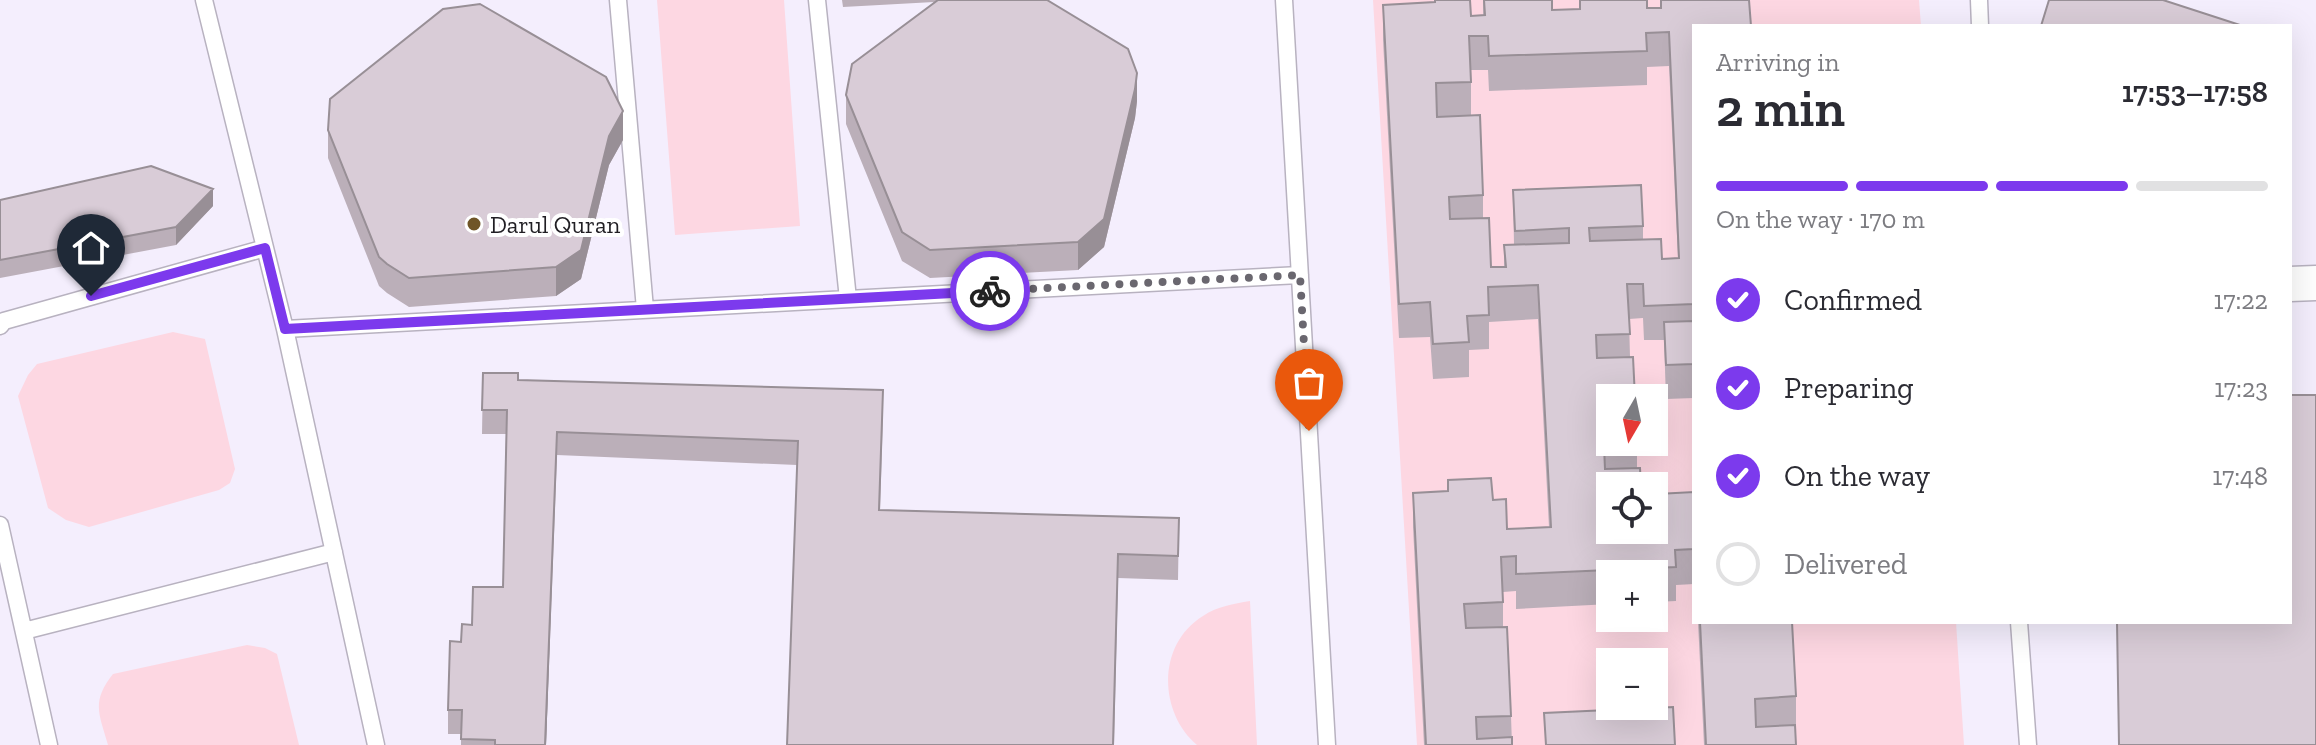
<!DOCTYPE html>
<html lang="en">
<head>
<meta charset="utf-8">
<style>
  body { margin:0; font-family:"Zilla Slab",serif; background:#f7f7f7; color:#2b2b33; height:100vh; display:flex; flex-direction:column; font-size:30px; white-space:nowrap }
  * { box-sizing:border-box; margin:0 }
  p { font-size:26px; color:#7c7c81 }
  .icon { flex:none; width:44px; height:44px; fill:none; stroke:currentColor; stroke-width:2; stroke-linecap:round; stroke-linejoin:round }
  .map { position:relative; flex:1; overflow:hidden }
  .panel { position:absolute; left:1692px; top:24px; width:600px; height:600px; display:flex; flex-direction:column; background:#fff; border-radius:0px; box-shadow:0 8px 32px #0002 }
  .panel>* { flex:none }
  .needle { width:52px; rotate:189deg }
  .buttons { position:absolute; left:1596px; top:384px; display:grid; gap:16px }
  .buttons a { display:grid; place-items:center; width:72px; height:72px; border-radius:0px; background:#fff; box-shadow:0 8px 32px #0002; font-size:40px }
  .pin { position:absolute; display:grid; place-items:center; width:68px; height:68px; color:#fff; margin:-82px -34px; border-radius:50% 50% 50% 0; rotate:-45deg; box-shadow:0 0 8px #0007 }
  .pin .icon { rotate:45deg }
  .courier { position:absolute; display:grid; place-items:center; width:80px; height:80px; margin:-40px; border:6px solid #7c3aed; border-radius:50%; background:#fff; color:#222; box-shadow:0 2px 10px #0007 }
  .headline em { font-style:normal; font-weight:600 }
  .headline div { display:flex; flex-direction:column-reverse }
  .headline { display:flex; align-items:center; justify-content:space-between; height:136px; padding:0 24px }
  h1 { font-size:52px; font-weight:600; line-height:60px }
  .bar { display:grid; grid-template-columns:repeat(4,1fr); gap:12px 8px; align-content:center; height:96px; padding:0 24px }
  .bar i { height:10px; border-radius:6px; background:#e1e1e2 }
  .bar .current { background:#7c3aed }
  .bar p { grid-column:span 4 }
  ol { padding:0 24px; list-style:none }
  li { display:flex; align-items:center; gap:24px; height:88px }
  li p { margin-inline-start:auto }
  li .icon { padding:8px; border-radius:50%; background:#7c3aed; color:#fff; stroke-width:4 }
  li:last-child { color:#7c7c81 }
  li i { width:44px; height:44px; border:4px solid #e1e1e2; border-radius:50% }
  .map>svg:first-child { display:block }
</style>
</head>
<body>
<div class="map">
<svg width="2316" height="745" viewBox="0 0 2316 745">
  <rect width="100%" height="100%" fill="#f4eefd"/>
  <path fill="#fdd7e2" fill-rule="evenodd" d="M657,0H784L800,226L675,235Z
    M1373,0H1919L1921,26H1694V622H1956L1964,745H1417ZM1610,398H1654V442H1610ZM1610,486H1654V530H1610ZM1610,574H1654V618H1610ZM1610,662H1654V706H1610Z
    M173,332L205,339L235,469L230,483L219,490L89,527L66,520L48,508L18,396L28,375L37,364Z
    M1250,601L1257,745H1197C1158,712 1157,644 1203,616C1218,606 1233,604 1250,601Z
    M247,645L265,648L277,654L299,745H108C99,713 91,702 113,674Z"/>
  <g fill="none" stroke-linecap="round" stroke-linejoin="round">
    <defs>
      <path id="lane" d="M204,0L285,329L376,745
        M618,0L645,309
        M817,0L848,299
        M1284,0L1327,745
        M1979,0L1980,26
        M0,326L4,321L265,248
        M285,329L1300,275
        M0,525L49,745
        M2019,622L2028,745
        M24,631L334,552"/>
      <path id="street" d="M2290,284L2316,283"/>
    </defs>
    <use href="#lane" stroke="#b8b2c0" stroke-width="19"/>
    <use href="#street" stroke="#b8b2c0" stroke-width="37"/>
    <use href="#lane" stroke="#fff" stroke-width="16"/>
    <use href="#street" stroke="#fff" stroke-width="34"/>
  </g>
  <path fill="#bbafb9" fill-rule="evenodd" d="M842,0H1047L1137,101L1135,118L1104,247L1078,270L930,278L902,261L846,124V95L934,2L843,7Z
    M1434,0H1470L1471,16L1483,15V0H1552V10L1579,9V0H1647V8H1660V0H1749L1694,26V398L1666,399L1664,340H1644L1643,318L1629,319L1630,357L1637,442V468L1610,530L1657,516V494L1694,492V584L1676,585V601L1654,602V574H1610V604L1516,609V591L1503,592V627L1511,716L1512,745H1424L1413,527V493L1493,500L1507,529L1549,527L1538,319L1489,322V349L1469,350V377L1433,379L1430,337L1399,338L1383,40V5L1434,2ZM1669,66L1678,258L1662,259L1643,239V226L1513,190L1514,245H1504V267H1491L1483,218V195L1471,116V70H1488L1489,91L1647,85V67Z
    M328,130L623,140L609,165L581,279L556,296L409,307L387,293L379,286L328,158Z
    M0,200L213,206L176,245L0,278Z
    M483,373L518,380L883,414L880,510L1179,518L1178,580L1118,578L1114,745L797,465L557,455L546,745H461V734H448V710L461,642L472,625L503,587L506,434H482Z
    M1698,622H1792L1796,696V745H1704Z"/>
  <path fill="#988f96" d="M1137,73V101L1135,118L1104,247L1078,270V242Z
    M623,111V140L609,165L581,279L556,296V267L609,136Z
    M213,189V206L176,245V227Z
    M557,432L546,745H545Z"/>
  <path fill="#d9ccd7" stroke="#988f96" stroke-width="2" fill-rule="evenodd" d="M938,0H1047L1128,49L1137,73L1135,89L1104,219L1078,242L930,250L902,232L846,95L852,64Z
    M1435,0H1470L1471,16L1485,15L1484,0H1552V10L1580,9V0H1647V8H1661V0H1749L1751,26H1694V304L1644,306L1643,284H1627L1630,334L1596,335L1597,358L1633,357L1635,398H1610V442H1637V445L1604,446L1605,469L1640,468L1641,486H1610V530H1654V516H1658L1657,494L1694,492V549L1675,550L1676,567L1516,574V556L1501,557L1503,602L1464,604L1466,628L1507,627L1511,716L1476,717L1477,739L1512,737V745H1426L1413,493L1448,491V480L1491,478L1493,500L1506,499L1507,529L1551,527L1538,285L1488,287L1489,315L1467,316L1469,342L1433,344L1430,302L1399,304L1383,5L1435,2ZM1669,32L1679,258L1662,259L1661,239L1590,241L1589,228L1643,226L1641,185L1513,190L1515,231L1569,228V243L1504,245L1506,267H1491L1489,218L1450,219L1449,197L1483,195L1480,115L1437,117L1436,83L1471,82L1469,36H1488L1489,56L1647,51L1646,33Z
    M2049,0H2163L2243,26H2041Z
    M480,4L606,77L623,111L609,136L581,250L556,267L409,278L387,264L379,257L328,130L330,99L443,9Z
    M151,166L213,189L176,227L0,260V200Z
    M1694,321V364L1666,365L1664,322Z
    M483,373H518V380L883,390L879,510L1179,518L1178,556L1118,554L1113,745H787L798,441L557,432L545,745H495V740L461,739L462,710H448L450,641L461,642L462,624L472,625L473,587H503L507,410H482Z
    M2290,395H2316V745H2119L2117,622H2290Z
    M1700,622H1792L1796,696L1755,699L1756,727L1795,725L1796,745H1706Z
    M1673,707L1675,745H1546L1544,713Z"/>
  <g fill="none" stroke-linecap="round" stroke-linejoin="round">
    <path stroke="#6a676f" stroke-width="8" stroke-dasharray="0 14.4" d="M990,291L1300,275L1309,431"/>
    <path stroke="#7c3aed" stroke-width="10" d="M91,296L265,248L285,329L990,291"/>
  </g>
  <circle fill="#6f5527" stroke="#fff" stroke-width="3" cx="474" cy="224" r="8"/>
  <g text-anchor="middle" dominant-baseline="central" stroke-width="8" stroke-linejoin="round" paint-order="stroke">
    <g font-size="24" fill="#201e23" stroke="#fff" text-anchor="start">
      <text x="490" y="224">Darul Quran</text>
    </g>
  </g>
</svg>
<div class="buttons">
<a><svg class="needle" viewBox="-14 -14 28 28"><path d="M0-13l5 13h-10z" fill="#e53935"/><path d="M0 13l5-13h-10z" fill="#7c7c81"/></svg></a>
<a><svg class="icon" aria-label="locate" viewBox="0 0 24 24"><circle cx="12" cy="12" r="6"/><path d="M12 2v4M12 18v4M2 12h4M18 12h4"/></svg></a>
<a>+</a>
<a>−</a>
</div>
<div class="pin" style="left:1309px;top:431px;background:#ea580c"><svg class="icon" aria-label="bag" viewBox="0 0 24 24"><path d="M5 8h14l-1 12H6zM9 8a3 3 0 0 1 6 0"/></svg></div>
<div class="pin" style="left:91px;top:296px;background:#1f2937"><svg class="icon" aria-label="home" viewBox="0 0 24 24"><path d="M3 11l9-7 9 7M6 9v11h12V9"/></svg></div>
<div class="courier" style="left:990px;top:291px"><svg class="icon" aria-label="bike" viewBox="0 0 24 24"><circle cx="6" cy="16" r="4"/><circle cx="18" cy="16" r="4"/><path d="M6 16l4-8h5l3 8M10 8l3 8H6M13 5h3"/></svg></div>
<section class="panel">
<div class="headline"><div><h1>2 min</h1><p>Arriving in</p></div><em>17:53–17:58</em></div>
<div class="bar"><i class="current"></i><i class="current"></i><i class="current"></i><i></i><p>On the way · 170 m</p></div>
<ol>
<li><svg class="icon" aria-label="check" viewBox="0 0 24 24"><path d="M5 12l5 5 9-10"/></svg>Confirmed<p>17:22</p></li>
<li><svg class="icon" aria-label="check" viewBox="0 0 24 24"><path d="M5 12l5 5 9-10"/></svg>Preparing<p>17:23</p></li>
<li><svg class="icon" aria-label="check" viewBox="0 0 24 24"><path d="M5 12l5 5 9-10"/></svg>On the way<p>17:48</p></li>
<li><i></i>Delivered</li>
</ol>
</section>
</div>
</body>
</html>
